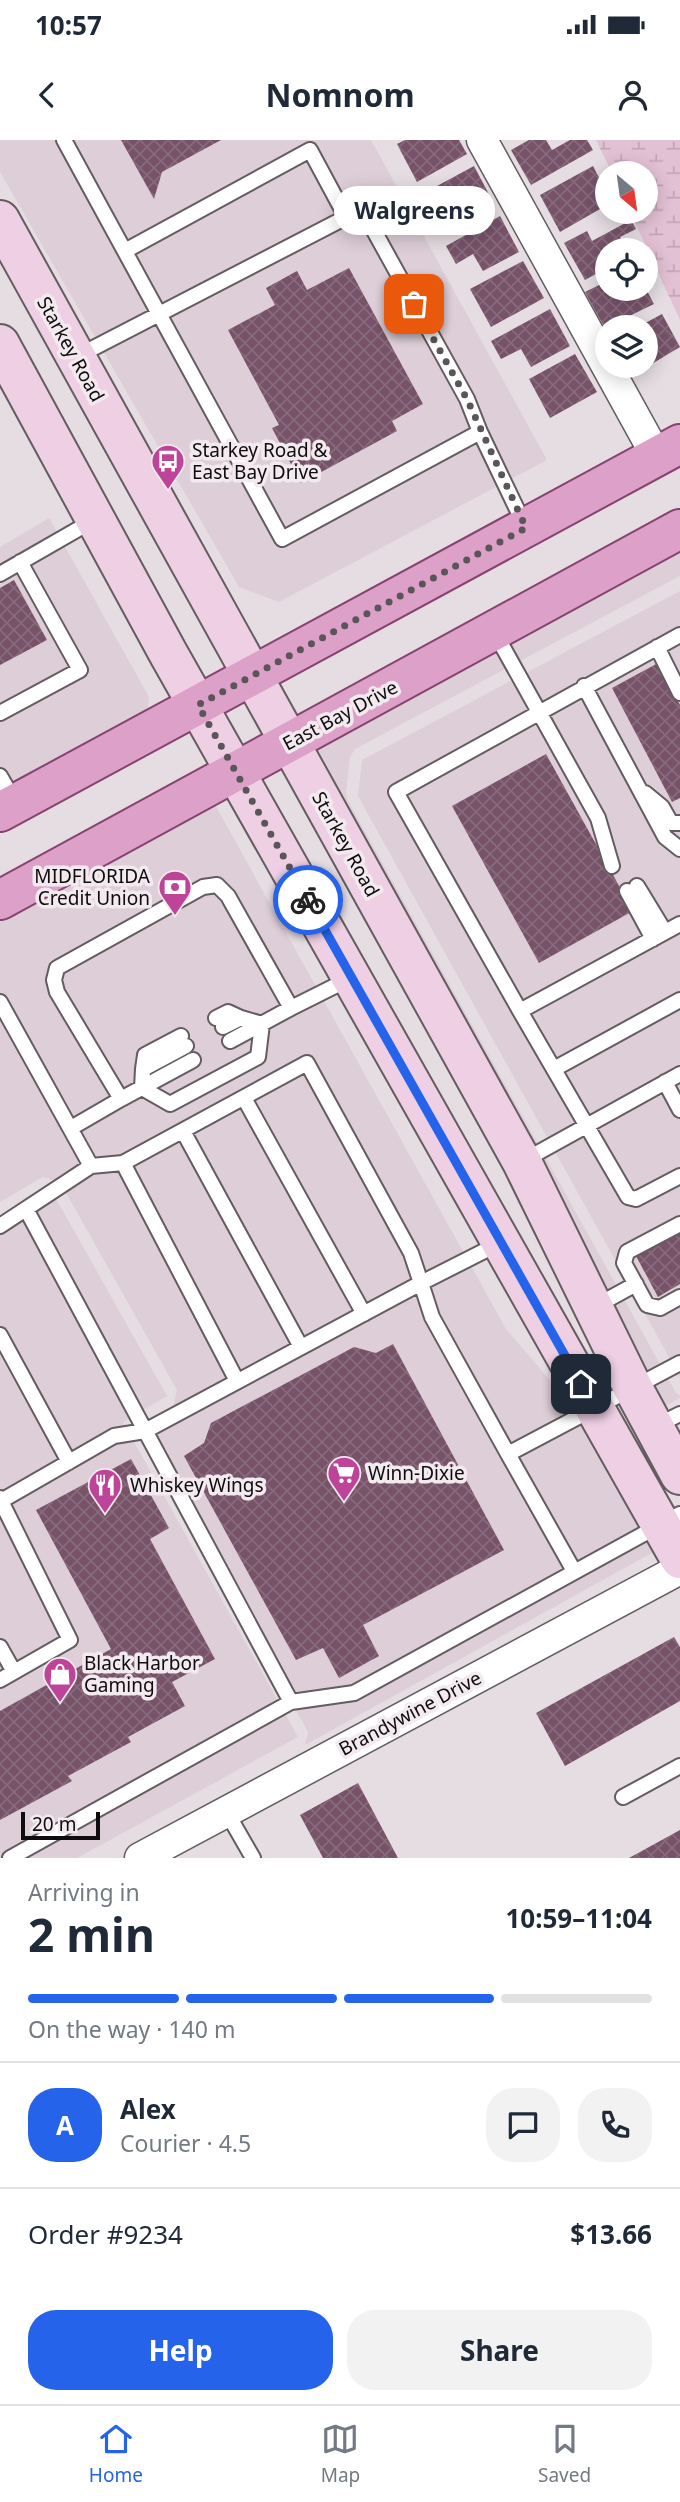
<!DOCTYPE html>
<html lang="en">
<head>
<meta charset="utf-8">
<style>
  body { margin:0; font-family:"Noto Sans",sans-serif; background:#f2f2f3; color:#1f2937; height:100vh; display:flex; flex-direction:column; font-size:26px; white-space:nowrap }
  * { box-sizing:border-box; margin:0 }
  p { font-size:23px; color:#747a83 }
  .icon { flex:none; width:38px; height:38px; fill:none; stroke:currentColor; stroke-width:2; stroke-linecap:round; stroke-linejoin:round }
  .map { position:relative; height:1718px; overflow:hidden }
  .side { display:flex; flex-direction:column; background:#fff; flex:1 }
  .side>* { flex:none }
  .needle { width:46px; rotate:151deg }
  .tools { position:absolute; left:595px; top:21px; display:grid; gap:14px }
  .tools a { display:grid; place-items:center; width:63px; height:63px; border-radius:50%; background:#fff; box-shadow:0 4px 18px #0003; font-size:35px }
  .scale { position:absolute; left:21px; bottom:18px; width:79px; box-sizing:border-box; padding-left:7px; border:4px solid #0e0c0d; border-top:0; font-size:19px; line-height:24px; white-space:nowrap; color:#0e0c0d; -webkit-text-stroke:5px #f3eaef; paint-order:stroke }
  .pin { position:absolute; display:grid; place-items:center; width:60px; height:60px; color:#fff; margin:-30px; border-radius:14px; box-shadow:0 4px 10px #0006 }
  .courier { position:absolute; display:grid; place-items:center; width:70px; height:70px; margin:-35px; border:5px solid #2563eb; border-radius:50%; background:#fff; color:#222; box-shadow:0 2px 9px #0007 }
  .bubble { position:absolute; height:49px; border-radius:24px; background:#fff; box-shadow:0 4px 18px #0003; font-size:23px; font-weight:700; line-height:49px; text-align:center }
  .head em { font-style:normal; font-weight:700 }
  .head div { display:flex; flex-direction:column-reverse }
  .head { display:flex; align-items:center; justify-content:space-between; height:119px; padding:0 28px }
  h1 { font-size:46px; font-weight:700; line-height:52px }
  .bar { display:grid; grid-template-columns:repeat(4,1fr); gap:10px 7px; align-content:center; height:84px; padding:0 28px }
  .bar i { height:9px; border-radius:5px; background:#e0e1e3 }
  .bar .selected { background:#2563eb }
  .bar p { grid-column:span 4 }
  .line { display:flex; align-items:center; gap:18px; padding:0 28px; border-top:2px solid #e0e1e3 }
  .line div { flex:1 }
  .round { display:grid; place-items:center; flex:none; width:74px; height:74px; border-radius:28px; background:#f2f2f3 }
  .action { display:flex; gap:14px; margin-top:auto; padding:14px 28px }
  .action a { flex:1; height:80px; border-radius:28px; background:#2563eb; color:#fff; font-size:28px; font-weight:700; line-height:80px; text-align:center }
  .action a+a { background:#f2f2f3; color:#1f2937 }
  .status { display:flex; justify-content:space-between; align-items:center; height:49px; padding:0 35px; background:#fff; direction:ltr }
  .status svg { height:19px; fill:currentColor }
  header { display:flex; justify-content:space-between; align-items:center; height:91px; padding:0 28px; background:#fff; font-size:32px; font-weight:700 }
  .tabs { display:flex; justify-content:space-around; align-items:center; height:98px; border-top:2px solid #e0e1e3; background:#fff; font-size:19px; color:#747a83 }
  .tabs a { display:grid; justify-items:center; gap:4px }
  .tabs .selected { color:#2563eb }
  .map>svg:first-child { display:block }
</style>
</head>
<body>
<div class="status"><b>10:57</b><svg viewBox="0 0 49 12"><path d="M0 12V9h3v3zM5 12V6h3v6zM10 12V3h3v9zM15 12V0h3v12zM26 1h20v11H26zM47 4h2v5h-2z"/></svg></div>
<header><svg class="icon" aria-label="back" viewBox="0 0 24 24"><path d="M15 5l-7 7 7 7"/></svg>Nomnom<svg class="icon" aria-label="person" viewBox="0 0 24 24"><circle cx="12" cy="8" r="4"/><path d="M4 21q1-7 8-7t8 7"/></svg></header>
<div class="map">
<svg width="680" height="1718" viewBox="0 0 680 1718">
  <defs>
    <pattern id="wetland-marsh" width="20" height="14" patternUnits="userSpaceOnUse" patternTransform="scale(1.75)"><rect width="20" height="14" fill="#e3c1d5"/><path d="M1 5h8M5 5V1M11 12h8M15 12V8" fill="none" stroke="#c2a5b6"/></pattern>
    <pattern id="building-cross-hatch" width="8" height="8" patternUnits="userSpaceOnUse" patternTransform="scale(1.75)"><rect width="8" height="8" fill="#775269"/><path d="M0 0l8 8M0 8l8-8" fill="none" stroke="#876b7c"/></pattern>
  </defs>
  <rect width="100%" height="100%" fill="#e5dde2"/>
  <path fill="#deced7" d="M0,0H371L547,320L279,462L239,447L0,32Z
    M49,378L149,557L147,576L0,655V407Z
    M680,406V436L355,609L350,617L346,653L348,661L676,1253L680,1255V1258L660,1269L308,609Z
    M680,451V1237L358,656L362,620Z
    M213,661L506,1189L578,1273L659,1409L305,1605L308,1592L140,1287L173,1267L177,1250L60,1042L43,1037L0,1062V778Z
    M50,1048L167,1256L123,1282L298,1597L77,1718H0V1077Z"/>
  <path fill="url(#wetland-marsh)" d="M596,0H680V180L630,72H646V33H612Z"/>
  <path fill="url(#building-cross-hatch)" d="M121,0H221L162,32L154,59Z
    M405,0H459L467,14L417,42L397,4Z
    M529,0H546L552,10L570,0H587L593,10L531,45L511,10Z
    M474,26L493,62L469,74L464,65L427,85L413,59Z
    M593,26L607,53V65L560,92L540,55Z
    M500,76L519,112L483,131L473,114L456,124L446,106Z
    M631,80L636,89L620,97L628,110H607V128L585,140L564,103L587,91L592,101Z
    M523,121L544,158L491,187L470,149Z
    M349,128L423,264L392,281L397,291L301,343L272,288L279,285L228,190L275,165L266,148L297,131L307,150Z
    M607,141V149H646L654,164L607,187V192L585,152Z
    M550,169L570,206L531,227L521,209L501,219L491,201Z
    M662,174L680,207L640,231L637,226H646V187H638Z
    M575,214L597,252L550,278L529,239Z
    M14,440L47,500L0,525V448Z
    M658,523L680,565V658L672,662L612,548Z
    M546,614L633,771L539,823L452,666Z
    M680,1091V1144L658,1157L636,1116Z
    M393,1204L504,1410L363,1485L379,1516L339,1538L323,1508L296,1520L184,1316L204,1303L211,1283L354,1207L376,1213Z
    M131,1319L169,1388L150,1399L215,1519L172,1542L185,1566L128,1597L131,1602L68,1636L72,1641L0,1680V1571L111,1509L36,1370Z
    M674,1497L680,1507V1561L565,1626L536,1573Z
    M358,1643L398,1718H323L300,1675Z
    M680,1690V1718H629Z"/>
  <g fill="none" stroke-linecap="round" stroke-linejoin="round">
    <defs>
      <path id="service" d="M64,0L282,399L480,292L525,386
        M125,111L310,10L346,77
        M78,216L362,69L467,259L480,292
        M0,434L94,380
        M495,493L598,678L612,726
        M680,495L396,652L520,871L680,784
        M657,507L680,553
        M584,546L665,697L680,709
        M0,573L80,530L20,422
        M0,636L15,662
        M645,653L662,667L671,683H680
        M637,746L665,792
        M627,751L653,799
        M0,862L91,1026L123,1023L307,923L411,1113L421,1143L500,1103
        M520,871L628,1057L636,1059L680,1036
        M216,878L228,872L241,878
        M230,901L291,868
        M186,906L143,929L142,948L170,964L258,917L262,884L241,878L223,887
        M143,929L145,915L181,896
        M554,929L680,860
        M665,942L680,970
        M244,958L364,1174
        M121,959L193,920
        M71,988L121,959L57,852L54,840L57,828L203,747L217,745L228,756L291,868L351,838
        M183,991L301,1207
        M523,1021L680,934
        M123,1023L237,1241
        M680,1084L627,1112L624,1123L647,1165L660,1168L680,1157
        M0,1086L91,1026
        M594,1167L636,1144
        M0,1195L69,1322
        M656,1286L680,1274
        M508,1314L574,1431
        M0,1358L1,1361L114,1296L145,1291L421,1143L432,1177L508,1314L680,1223
        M0,1507L14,1532
        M0,1540L70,1500L1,1361
        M291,1562L354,1553L680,1374
        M623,1657L680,1626
        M226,1671L253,1718
        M10,1718L291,1562L26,1069"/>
      <path id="minor" d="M482,0L657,317
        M140,1718L680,1429"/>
      <path id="secondary" d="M0,80L522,1022L633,1248L680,1335
        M0,204L168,513L680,1419"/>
      <path id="primary" d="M0,672L680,304
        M0,760L680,389"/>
    </defs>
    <use href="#service" stroke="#635c60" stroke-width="18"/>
    <use href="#minor" stroke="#635c60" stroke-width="33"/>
    <use href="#secondary" stroke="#635c60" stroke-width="42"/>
    <use href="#primary" stroke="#86436f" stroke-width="42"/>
    <use href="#service" stroke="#fff" stroke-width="14"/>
    <use href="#minor" stroke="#fff" stroke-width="30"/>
    <use href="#secondary" stroke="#eecfe4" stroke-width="38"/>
    <use href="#primary" stroke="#dda0c8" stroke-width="38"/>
  </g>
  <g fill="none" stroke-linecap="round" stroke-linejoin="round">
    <path stroke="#595558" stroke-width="7" stroke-dasharray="0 12.6" d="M308,760L198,565L526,388L467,259L414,164"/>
    <path stroke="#2563eb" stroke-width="9" d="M308,760L581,1244"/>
  </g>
  <defs>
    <symbol id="bus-pin" viewBox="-11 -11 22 30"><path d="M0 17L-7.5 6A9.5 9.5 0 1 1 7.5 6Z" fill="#bd4498" stroke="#f3eaef"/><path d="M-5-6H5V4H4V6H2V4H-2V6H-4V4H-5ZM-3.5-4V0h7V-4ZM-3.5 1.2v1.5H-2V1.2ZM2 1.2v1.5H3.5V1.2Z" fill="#fff"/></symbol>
    <symbol id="bank-pin" viewBox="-11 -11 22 30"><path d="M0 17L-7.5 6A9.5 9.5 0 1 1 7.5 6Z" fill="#bd4498" stroke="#f3eaef"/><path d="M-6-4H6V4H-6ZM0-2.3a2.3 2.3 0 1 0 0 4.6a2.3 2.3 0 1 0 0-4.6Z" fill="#fff"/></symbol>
    <symbol id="supermarket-pin" viewBox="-11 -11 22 30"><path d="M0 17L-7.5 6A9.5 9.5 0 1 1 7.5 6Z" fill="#bd4498" stroke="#f3eaef"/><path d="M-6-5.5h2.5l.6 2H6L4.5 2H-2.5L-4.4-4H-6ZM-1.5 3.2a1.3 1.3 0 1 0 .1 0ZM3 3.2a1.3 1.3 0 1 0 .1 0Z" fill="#fff"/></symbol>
    <symbol id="restaurant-pin" viewBox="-11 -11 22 30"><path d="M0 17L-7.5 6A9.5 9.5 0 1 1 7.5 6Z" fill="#bd4498" stroke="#f3eaef"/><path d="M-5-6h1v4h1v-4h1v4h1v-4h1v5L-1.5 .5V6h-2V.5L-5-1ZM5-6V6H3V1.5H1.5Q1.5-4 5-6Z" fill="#fff"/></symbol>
    <symbol id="shop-pin" viewBox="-11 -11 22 30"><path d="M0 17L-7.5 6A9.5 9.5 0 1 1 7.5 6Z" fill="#bd4498" stroke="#f3eaef"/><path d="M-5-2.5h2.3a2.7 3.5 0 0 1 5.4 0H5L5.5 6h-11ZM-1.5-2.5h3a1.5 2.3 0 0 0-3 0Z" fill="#fff"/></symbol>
  </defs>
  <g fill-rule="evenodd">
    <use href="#bus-pin" x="149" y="302" width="38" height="52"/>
    <use href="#bank-pin" x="156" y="728" width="38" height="52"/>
    <use href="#supermarket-pin" x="325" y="1314" width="38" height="52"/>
    <use href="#restaurant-pin" x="86" y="1326" width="38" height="52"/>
    <use href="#shop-pin" x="41" y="1515" width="38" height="52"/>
  </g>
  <g text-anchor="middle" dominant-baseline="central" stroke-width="7" stroke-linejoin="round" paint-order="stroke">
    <g font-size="19" fill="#0e0c0d" stroke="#f3eaef">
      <text transform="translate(71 209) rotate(61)">Starkey Road</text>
      <text transform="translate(340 575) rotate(-28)">East Bay Drive</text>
      <text transform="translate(346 704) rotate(61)">Starkey Road</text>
      <text transform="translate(410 1573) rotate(-28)">Brandywine Drive</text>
    </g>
    <g font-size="19" fill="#0e0c0d" stroke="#f3eaef" text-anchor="start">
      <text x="192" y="310">Starkey Road &amp;<tspan x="192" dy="22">East Bay Drive</tspan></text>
      <text x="150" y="736" text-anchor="end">MIDFLORIDA<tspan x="150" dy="22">Credit Union</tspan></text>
      <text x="368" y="1333">Winn-Dixie</text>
      <text x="130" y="1345">Whiskey Wings</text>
      <text x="84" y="1523">Black Harbor<tspan x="84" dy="22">Gaming</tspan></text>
    </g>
  </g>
</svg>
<div class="tools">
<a><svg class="needle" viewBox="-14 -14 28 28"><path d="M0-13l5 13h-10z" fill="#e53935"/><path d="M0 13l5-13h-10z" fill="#747a83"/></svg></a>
<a><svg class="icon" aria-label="locate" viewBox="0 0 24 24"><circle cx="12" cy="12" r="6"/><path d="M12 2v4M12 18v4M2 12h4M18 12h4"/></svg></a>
<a><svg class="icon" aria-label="layers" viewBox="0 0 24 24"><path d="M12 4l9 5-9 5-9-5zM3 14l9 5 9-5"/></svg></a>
</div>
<div class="scale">20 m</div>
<div class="pin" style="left:414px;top:164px;background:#ea580c"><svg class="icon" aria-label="bag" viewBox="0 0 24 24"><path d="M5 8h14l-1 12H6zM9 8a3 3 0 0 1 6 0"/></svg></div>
<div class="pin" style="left:581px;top:1244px;background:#1f2937"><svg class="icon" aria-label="home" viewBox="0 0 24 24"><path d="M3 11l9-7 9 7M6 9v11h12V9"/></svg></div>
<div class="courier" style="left:308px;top:760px"><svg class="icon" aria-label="bike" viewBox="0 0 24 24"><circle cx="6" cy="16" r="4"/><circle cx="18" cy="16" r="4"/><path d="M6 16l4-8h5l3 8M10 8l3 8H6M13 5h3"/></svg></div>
<div class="bubble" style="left:334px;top:46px;width:161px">Walgreens</div>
</div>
<section class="side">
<div class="head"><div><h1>2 min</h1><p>Arriving in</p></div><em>10:59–11:04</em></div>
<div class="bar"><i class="selected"></i><i class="selected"></i><i class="selected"></i><i></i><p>On the way · 140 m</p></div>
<div class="line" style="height:126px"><b class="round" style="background:#2563eb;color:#fff">A</b><div><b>Alex</b><p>Courier · 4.5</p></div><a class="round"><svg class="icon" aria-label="chat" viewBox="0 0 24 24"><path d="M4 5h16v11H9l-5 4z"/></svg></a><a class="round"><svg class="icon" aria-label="phone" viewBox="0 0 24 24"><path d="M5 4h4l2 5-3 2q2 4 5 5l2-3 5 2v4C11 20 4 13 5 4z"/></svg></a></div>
<div class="line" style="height:91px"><div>Order #9234</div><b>$13.66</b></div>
<div class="action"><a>Help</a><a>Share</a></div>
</section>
<nav class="tabs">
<a class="selected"><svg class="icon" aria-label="home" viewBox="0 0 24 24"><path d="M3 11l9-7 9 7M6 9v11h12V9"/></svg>Home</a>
<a><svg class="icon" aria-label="map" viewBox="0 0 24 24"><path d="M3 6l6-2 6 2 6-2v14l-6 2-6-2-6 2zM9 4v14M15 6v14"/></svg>Map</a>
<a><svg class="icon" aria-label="saved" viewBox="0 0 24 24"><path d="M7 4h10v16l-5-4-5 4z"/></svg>Saved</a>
</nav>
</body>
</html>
